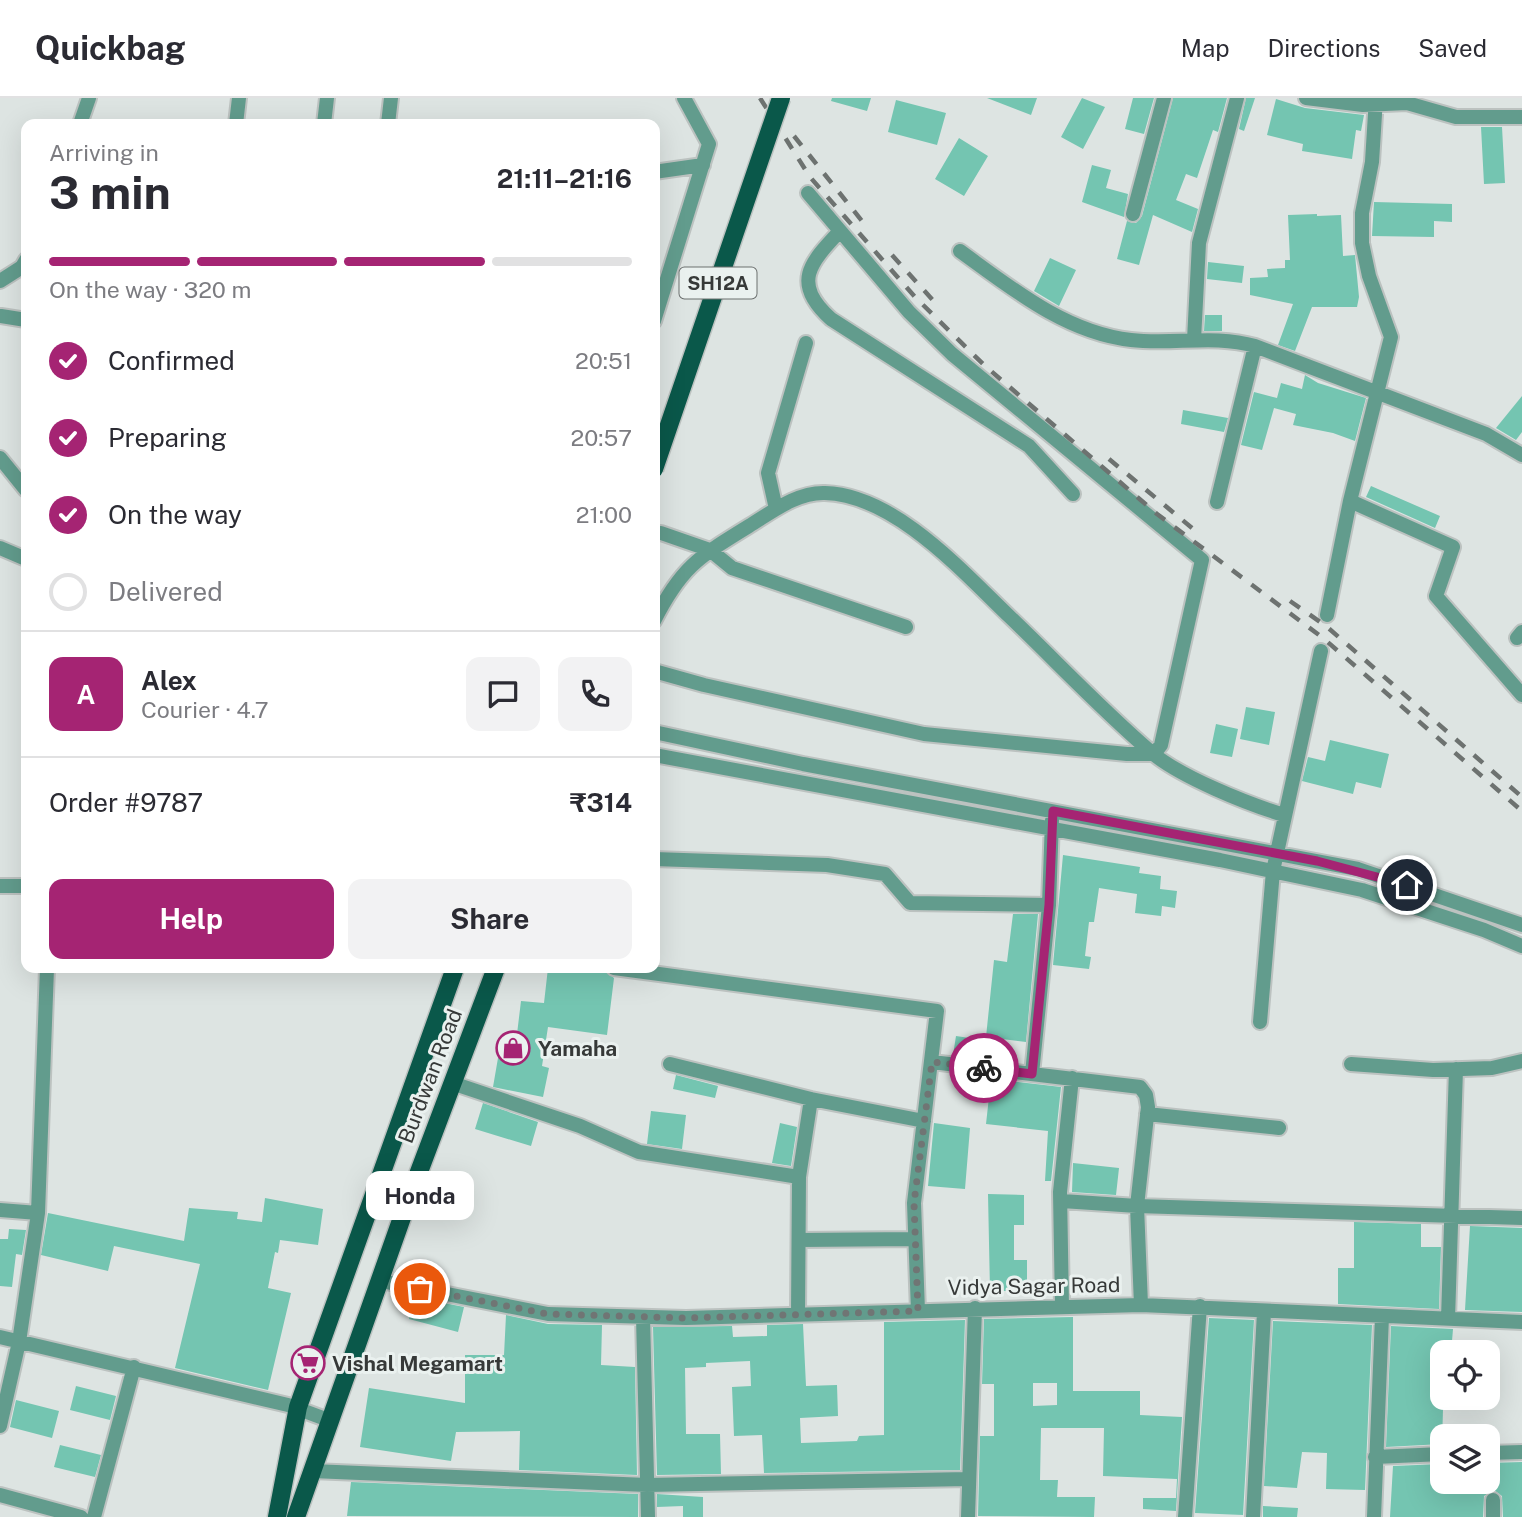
<!DOCTYPE html>
<html lang="en">
<head>
<meta charset="utf-8">
<style>
  body { margin:0; font-family:"Public Sans",sans-serif; background:#f2f2f3; color:#2b2b33; height:100vh; display:flex; flex-direction:column; font-size:26px; white-space:nowrap }
  * { box-sizing:border-box; margin:0 }
  p { font-size:23px; color:#7c7c81 }
  .icon { flex:none; width:38px; height:38px; fill:none; stroke:currentColor; stroke-width:2; stroke-linecap:round; stroke-linejoin:round }
  .map { position:relative; flex:1; overflow:hidden }
  .sheet { position:absolute; left:21px; top:21px; width:639px; height:854px; display:flex; flex-direction:column; background:#fff; border-radius:14px; box-shadow:0 7px 28px #0002 }
  .sheet>* { flex:none }
  .buttons { position:absolute; left:1430px; top:1242px; display:grid; gap:14px }
  .buttons a { display:grid; place-items:center; width:70px; height:70px; border-radius:14px; background:#fff; box-shadow:0 7px 28px #0002; font-size:35px }
  .pin { position:absolute; display:grid; place-items:center; width:60px; height:60px; color:#fff; margin:-30px; border:4px solid #fff; border-radius:50%; box-shadow:0 2px 7px #0007 }
  .courier { position:absolute; display:grid; place-items:center; width:70px; height:70px; margin:-35px; border:5px solid #a52473; border-radius:50%; background:#fff; color:#222; box-shadow:0 2px 9px #0007 }
  .bubble { position:absolute; height:49px; border-radius:14px; background:#fff; box-shadow:0 7px 28px #0002; font-size:23px; font-weight:700; line-height:49px; text-align:center }
  .summary em { font-style:normal; font-weight:700 }
  .summary div { display:flex; flex-direction:column-reverse }
  .summary { display:flex; align-items:center; justify-content:space-between; height:119px; padding:0 28px }
  h1 { font-size:46px; font-weight:700; line-height:52px }
  .bar { display:grid; grid-template-columns:repeat(4,1fr); gap:10px 7px; align-content:center; height:84px; padding:0 28px }
  .bar i { height:9px; border-radius:5px; background:#e1e1e2 }
  .bar .on { background:#a52473 }
  .bar p { grid-column:span 4 }
  .line { display:flex; align-items:center; gap:18px; padding:0 28px; border-top:2px solid #e1e1e2 }
  .line div { flex:1 }
  .round { display:grid; place-items:center; flex:none; width:74px; height:74px; border-radius:14px; background:#f2f2f3 }
  ol { padding:0 28px; list-style:none }
  li { display:flex; align-items:center; gap:21px; height:77px }
  li p { margin-inline-start:auto }
  li .icon { padding:7px; border-radius:50%; background:#a52473; color:#fff; stroke-width:4 }
  li:last-child { color:#7c7c81 }
  li i { width:38px; height:38px; border:4px solid #e1e1e2; border-radius:50% }
  .action { display:flex; gap:14px; margin-top:auto; padding:14px 28px }
  .action a { flex:1; height:80px; border-radius:14px; background:#a52473; color:#fff; font-size:28px; font-weight:700; line-height:80px; text-align:center }
  .action a+a { background:#f2f2f3; color:#2b2b33 }
  header { display:flex; align-items:center; gap:42px; box-sizing:border-box; height:98px; padding:0 35px; background:#fff; border-bottom:2px solid #e1e1e2 }
  header strong { font-size:33px }
  nav { display:flex; gap:38px; margin-inline-start:auto; font-size:24px }
  .map>svg:first-child { display:block }
</style>
</head>
<body>
<header>
<strong>Quickbag</strong>
<nav><a>Map</a><a>Directions</a><a>Saved</a></nav>
</header>
<div class="map">
<svg width="1522" height="1419" viewBox="0 0 1522 1419">
  <rect width="100%" height="100%" fill="#dde4e2"/>
  <path fill="#74c5b1" fill-rule="evenodd" d="M832,0H871L867,13L831,3Z
    M987,0H1037L1031,17Z
    M1082,0L1105,9L1083,51L1061,39Z
    M1133,0H1154L1144,36L1125,31Z
    M1173,0H1227L1218,34L1213,32L1197,80L1186,76L1176,102L1198,111L1192,134L1153,117L1139,167L1117,161L1127,123L1136,125L1142,118Z
    M1246,0H1255L1244,33L1239,31Z
    M1276,1L1305,10L1364,17L1361,33L1356,32L1352,61L1302,53L1303,46L1267,37Z
    M896,2L946,15L937,47L888,34Z
    M1481,29H1502L1505,85L1484,86Z
    M959,40L988,58L964,98L935,81Z
    M1092,67L1111,72L1106,90L1128,96L1124,119L1082,104Z
    M1374,104L1452,106V124L1434,123V139L1372,138Z
    M1317,116V118L1341,117L1343,158L1355,157L1359,199L1357,209H1312L1295,253L1278,247L1293,206L1250,197V180L1268,179L1267,171L1285,170V162H1290L1288,117Z
    M1050,160L1076,172L1059,208L1034,193Z
    M1208,164L1244,168L1242,185L1207,181Z
    M1205,217H1222V233H1204Z
    M1305,277L1318,285L1366,300L1355,343L1333,335L1293,327L1296,316L1274,310L1262,352L1241,347L1254,294L1277,300L1281,285L1302,291Z
    M1522,298V334L1516,342L1496,330Z
    M1183,312L1228,320L1224,334L1181,326Z
    M1371,388L1440,418L1435,430L1366,399Z
    M1246,609L1275,614L1269,647L1240,641Z
    M1216,626L1238,631L1232,659L1210,655Z
    M1330,642L1389,656L1381,690L1356,684L1353,696L1302,683L1308,659L1325,663Z
    M1063,757L1140,769L1139,775L1161,778L1160,791L1177,793L1175,810L1162,808L1161,818L1135,815L1137,796L1099,790L1094,824H1089L1085,858L1091,859L1089,871L1053,867Z
    M1013,816H1038L1026,944L986,939L994,862L1007,864Z
    M548,870L605,873L614,880L607,937L548,929L542,968L549,970L543,999L493,989L498,960L507,962L511,935L517,936L521,903L544,905Z
    M956,938L983,942L981,960L953,957Z
    M676,977L718,988L715,1000L673,991Z
    M991,981L1061,989L1051,1083H1045L1048,1033L986,1026Z
    M483,1005L538,1024L531,1048L475,1031Z
    M651,1013L686,1017L682,1051L647,1046Z
    M780,1025L797,1029L791,1068L772,1065Z
    M934,1025L970,1030L965,1091L928,1088Z
    M1073,1065L1119,1070L1116,1097L1072,1094Z
    M988,1096L1024,1097V1127H1014V1162H1027V1193H990Z
    M265,1100L323,1111L318,1147L280,1142L278,1155L275,1154L268,1190L291,1195L268,1292L175,1270L200,1166L114,1148L108,1173L41,1157L48,1115L184,1143L189,1110L238,1114L237,1121L262,1124Z
    M1354,1124L1421,1126V1149H1441L1439,1211L1338,1206V1170H1354Z
    M1470,1128L1522,1130V1214L1465,1212Z
    M9,1131L26,1132L22,1157L16,1156L12,1189L0,1188V1141H8Z
    M414,1199L464,1209L458,1234L409,1221Z
    M506,1217L548,1226L602,1227L601,1267L635,1269L637,1377L519,1372L520,1333L456,1334L451,1363L360,1349L369,1290L465,1305V1257H504Z
    M1073,1219V1293H1140V1317L1182,1319L1176,1413L1143,1411V1400H1176L1177,1381L1103,1378L1104,1330H1041L1040,1382H1058L1057,1399H1095L1094,1419L978,1418L980,1338H994V1286H982L984,1221ZM1033,1285H1057V1307L1033,1308Z
    M1209,1220L1254,1222L1243,1417L1195,1415Z
    M965,1222L960,1372L764,1375L762,1337L734,1338L732,1289L751,1288L750,1263L706,1265V1269L685,1270L686,1336H720L721,1376L657,1377L653,1229L732,1228L733,1239L767,1238V1227L803,1226L806,1288L837,1287L838,1318L800,1320L801,1345L857,1343L859,1338L884,1337V1224Z
    M1273,1223L1372,1227L1365,1392L1326,1391L1327,1355L1302,1354L1297,1390L1264,1388Z
    M1391,1228L1453,1231L1451,1255H1442V1300H1447L1446,1312L1443,1311L1442,1346L1386,1349Z
    M76,1288L116,1298L110,1322L70,1312Z
    M16,1302L59,1313L52,1340L10,1329Z
    M60,1347L101,1357L95,1379L54,1369Z
    M1522,1364V1419H1503L1502,1398L1494,1392L1484,1398L1483,1419H1390L1393,1368L1441,1366L1442,1384H1488V1365Z
    M351,1384L638,1396V1419L347,1418Z
    M657,1396L703,1399V1419H683V1408L657,1409Z
    M1263,1408L1298,1410L1297,1419H1263Z"/>
  <g fill="none" stroke-linecap="round" stroke-linejoin="round">
    <defs>
      <path id="minor" d="M1306,0L1363,7L1407,5L1456,19H1522
        M80,26L89,0
        M236,26L239,0
        M324,26L327,0
        M388,26L391,0
        M654,74L703,67
        M1133,116L1164,0
        M840,133C810,165 791,185 831,221L1029,348L1073,396
        M960,153C1011,190 1066,235 1131,242C1173,247 1214,236 1255,248L1486,336L1522,357
        M0,183L22,169L26,162
        M1,218L26,222
        M654,223L709,46L684,0
        M1194,242L1199,145L1237,0
        M0,360L26,392
        M1350,403L1453,449L1436,498L1522,597
        M1217,404L1255,248
        M776,411L768,375L806,245
        M661,435L710,452L732,470L906,529
        M0,450L26,461
        M1327,517L1350,403L1391,239L1369,178L1362,145V115L1372,64L1376,0
        M654,523C682,468 699,459 749,428C772,414 797,394 825,395C895,397 963,474 1010,519C1057,564 1102,612 1151,654C1180,679 1248,706 1284,717
        M1517,540L1522,534
        M654,573L704,587L924,636L1127,656H1154L1161,647L1202,462L952,256L909,214L808,95
        M654,634L803,666L1358,771L1522,827
        M654,657L1220,762L1362,792L1484,832L1522,848
        M654,761L827,767L885,776L910,805L1049,807
        M0,788H26
        M614,870L937,913L914,1105L918,1213
        M1260,924L1273,773L1321,553
        M932,964L1140,989L1146,997L1148,1009L1137,1108L1141,1207
        M670,966L811,1001L924,1023
        M1351,966L1433,972L1492,970L1522,963
        M1032,976L1049,807L1052,722
        M452,985L580,1028L639,1054L799,1079
        M1147,1016L1279,1030
        M1062,1103L1137,1108L1522,1120
        M0,1112L38,1115
        M799,1142L915,1141
        M381,1183L548,1216L686,1220L1141,1207L1522,1224
        M1062,1209L1060,1094L1072,980
        M798,1217L799,1079L811,1001
        M643,1219L648,1419
        M1448,1221L1456,971
        M0,1239L288,1307L331,1323
        M0,1328L19,1244L38,1115L47,870
        M1488,1355L1522,1354
        M1375,1359L1442,1356
        M312,1373L647,1387L969,1381
        M0,1397L81,1419
        M94,1419L134,1269
        M968,1419L975,1210
        M1185,1419L1200,1208
        M1253,1419L1264,1214
        M1374,1419L1382,1218
        M1493,1419V1402"/>
      <path id="major" d="M277,1419L298,1309L455,870
        M296,1419L405,1111L496,870"/>
    </defs>
    <use href="#minor" stroke="#bcc2c0" stroke-width="18"/>
    <use href="#major" stroke="#bcc2c0" stroke-width="21"/>
    <use href="#minor" stroke="#629c8d" stroke-width="14"/>
    <use href="#major" stroke="#0a584a" stroke-width="18"/>
    <path stroke="#6d7270" stroke-width="4.5" stroke-dasharray="12 12" stroke-linecap="butt" d="M760,0L810,79L915,199L984,267L1157,416L1323,540L1522,713
      M794,38L862,123
      M892,157L939,209
      M1109,361L1192,430
      M1290,503L1326,528L1522,699"/>
    <defs>
      <path id="major-bridge" d="M654,371L781,0"/>
    </defs>
    <use href="#major-bridge" stroke="#bcc2c0" stroke-width="21" stroke-linecap="butt"/>
    <use href="#major-bridge" stroke="#0a584a" stroke-width="18"/>
  </g>
  <g fill="none" stroke-linecap="round" stroke-linejoin="round">
    <path stroke="#707574" stroke-width="7" stroke-dasharray="0 12.6" d="M420,1191L548,1216L686,1220L918,1213L914,1105L932,964L984,970"/>
    <path stroke="#a52473" stroke-width="9" d="M984,970L1032,976L1049,807L1053,713L1317,763L1407,787"/>
  </g>
  <defs>
    <symbol id="shop-ring" viewBox="-11 -11 22 22"><circle r="9.5" fill="#eaf1ef" stroke="#a52473" stroke-width="1.5"/><path d="M-5-2.5h2.3a2.7 3.5 0 0 1 5.4 0H5L5.5 6h-11ZM-1.5-2.5h3a1.5 2.3 0 0 0-3 0Z" fill="#a52473"/></symbol>
    <symbol id="supermarket-ring" viewBox="-11 -11 22 22"><circle r="9.5" fill="#eaf1ef" stroke="#a52473" stroke-width="1.5"/><path d="M-6-5.5h2.5l.6 2H6L4.5 2H-2.5L-4.4-4H-6ZM-1.5 3.2a1.3 1.3 0 1 0 .1 0ZM3 3.2a1.3 1.3 0 1 0 .1 0Z" fill="#a52473"/></symbol>
  </defs>
  <g fill-rule="evenodd">
    <use href="#shop-ring" x="494" y="931" width="38" height="38"/>
    <use href="#supermarket-ring" x="289" y="1246" width="38" height="38"/>
  </g>
  <g text-anchor="middle" dominant-baseline="central" stroke-width="6" stroke-linejoin="round" paint-order="stroke">
    <rect fill="#eaf1ef" stroke="#6c706f" stroke-width="2" x="679.5" y="169.5" width="77" height="31" rx="5"/>
    <g font-size="19" font-weight="bold" fill="#363938">
      <text x="718" y="185">SH12A</text>
    </g>
    <g font-size="21" font-weight="bold" fill="#363938" stroke="#eaf1ef" text-anchor="start">
      <text x="538" y="950">Yamaha</text>
      <text x="332" y="1265">Vishal Megamart</text>
    </g>
    <g font-size="21" fill="#363938" stroke="#eaf1ef">
      <text transform="translate(430 978) rotate(-69)">Burdwan Road</text>
      <text transform="translate(1034 1188) rotate(-1)">Vidya Sagar Road</text>
    </g>
  </g>
</svg>
<div class="buttons">
<a><svg class="icon" aria-label="locate" viewBox="0 0 24 24"><circle cx="12" cy="12" r="6"/><path d="M12 2v4M12 18v4M2 12h4M18 12h4"/></svg></a>
<a><svg class="icon" aria-label="layers" viewBox="0 0 24 24"><path d="M12 4l9 5-9 5-9-5zM3 14l9 5 9-5"/></svg></a>
</div>
<div class="pin" style="left:420px;top:1191px;background:#ea580c"><svg class="icon" aria-label="bag" viewBox="0 0 24 24"><path d="M5 8h14l-1 12H6zM9 8a3 3 0 0 1 6 0"/></svg></div>
<div class="pin" style="left:1407px;top:787px;background:#1f2937"><svg class="icon" aria-label="home" viewBox="0 0 24 24"><path d="M3 11l9-7 9 7M6 9v11h12V9"/></svg></div>
<div class="courier" style="left:984px;top:970px"><svg class="icon" aria-label="bike" viewBox="0 0 24 24"><circle cx="6" cy="16" r="4"/><circle cx="18" cy="16" r="4"/><path d="M6 16l4-8h5l3 8M10 8l3 8H6M13 5h3"/></svg></div>
<div class="bubble" style="left:366px;top:1073px;width:108px">Honda</div>
<section class="sheet">
<div class="summary"><div><h1>3 min</h1><p>Arriving in</p></div><em>21:11–21:16</em></div>
<div class="bar"><i class="on"></i><i class="on"></i><i class="on"></i><i></i><p>On the way · 320 m</p></div>
<ol>
<li><svg class="icon" aria-label="check" viewBox="0 0 24 24"><path d="M5 12l5 5 9-10"/></svg>Confirmed<p>20:51</p></li>
<li><svg class="icon" aria-label="check" viewBox="0 0 24 24"><path d="M5 12l5 5 9-10"/></svg>Preparing<p>20:57</p></li>
<li><svg class="icon" aria-label="check" viewBox="0 0 24 24"><path d="M5 12l5 5 9-10"/></svg>On the way<p>21:00</p></li>
<li><i></i>Delivered</li>
</ol>
<div class="line" style="height:126px"><b class="round" style="background:#a52473;color:#fff">A</b><div><b>Alex</b><p>Courier · 4.7</p></div><a class="round"><svg class="icon" aria-label="chat" viewBox="0 0 24 24"><path d="M4 5h16v11H9l-5 4z"/></svg></a><a class="round"><svg class="icon" aria-label="phone" viewBox="0 0 24 24"><path d="M5 4h4l2 5-3 2q2 4 5 5l2-3 5 2v4C11 20 4 13 5 4z"/></svg></a></div>
<div class="line" style="height:91px"><div>Order #9787</div><b>₹314</b></div>
<div class="action"><a>Help</a><a>Share</a></div>
</section>
</div>
</body>
</html>
